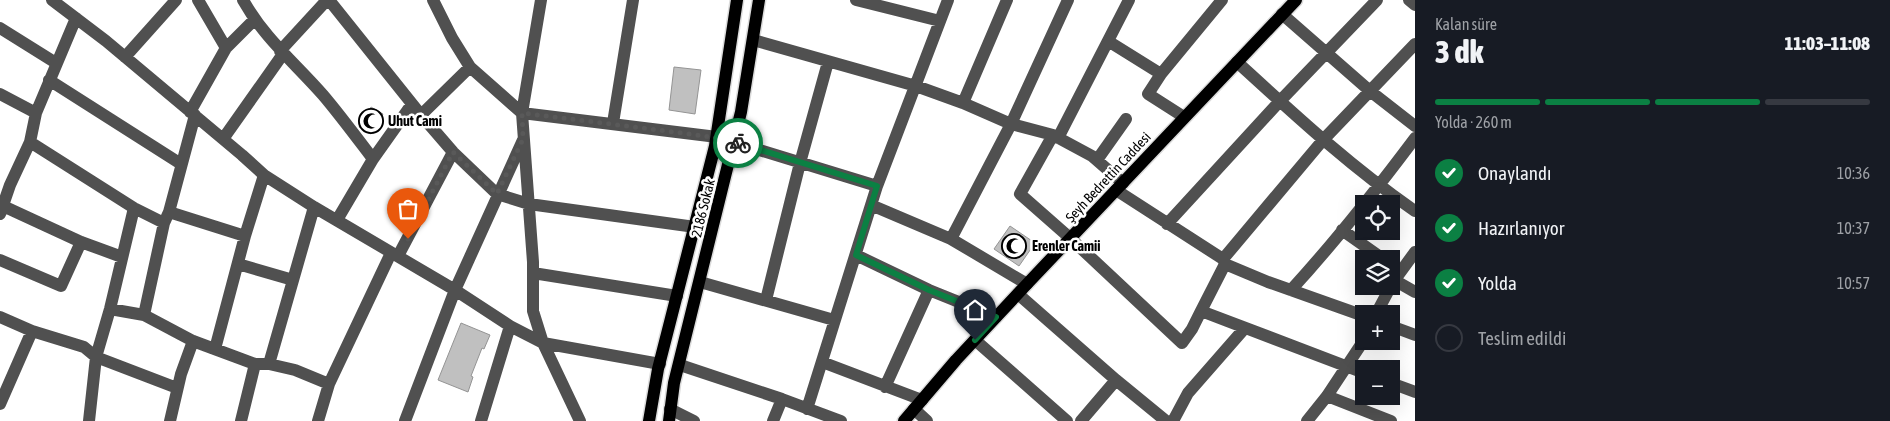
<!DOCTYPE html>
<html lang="tr">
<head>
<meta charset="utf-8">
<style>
  body { margin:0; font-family:"Asap Condensed",sans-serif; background:#20242c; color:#f1f3f6; height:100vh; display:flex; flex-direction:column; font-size:19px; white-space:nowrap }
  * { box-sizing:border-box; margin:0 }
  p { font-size:16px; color:#9ea1a6 }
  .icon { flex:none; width:28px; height:28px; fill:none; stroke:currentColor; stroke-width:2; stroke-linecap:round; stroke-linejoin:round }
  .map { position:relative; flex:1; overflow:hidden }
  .details { display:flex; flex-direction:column; background:#171b24; width:475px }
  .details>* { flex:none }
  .tools { position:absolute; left:1355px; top:195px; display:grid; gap:10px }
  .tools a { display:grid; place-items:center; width:45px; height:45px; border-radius:0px; background:#171b24; box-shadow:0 5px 20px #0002; font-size:25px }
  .pin { position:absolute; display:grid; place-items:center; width:42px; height:42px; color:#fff; margin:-51px -21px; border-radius:50% 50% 50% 0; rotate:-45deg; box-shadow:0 0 5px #0007 }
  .pin .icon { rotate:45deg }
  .courier { position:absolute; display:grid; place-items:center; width:50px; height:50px; margin:-25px; border:4px solid #0b8043; border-radius:50%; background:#fff; color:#222; box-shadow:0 1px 6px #0007 }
  .head em { font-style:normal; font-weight:800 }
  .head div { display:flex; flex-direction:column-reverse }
  .head { display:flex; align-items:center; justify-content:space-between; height:85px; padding:0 20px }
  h1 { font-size:32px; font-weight:800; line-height:38px }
  .bar { display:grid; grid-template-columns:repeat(4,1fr); gap:8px 5px; align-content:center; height:60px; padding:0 20px }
  .bar i { height:6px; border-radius:4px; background:#363941 }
  .bar .selected { background:#0b8043 }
  .bar p { grid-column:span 4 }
  ol { padding:0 20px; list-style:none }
  li { display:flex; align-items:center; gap:15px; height:55px }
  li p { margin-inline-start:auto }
  li .icon { padding:5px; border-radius:50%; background:#0b8043; color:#fff; stroke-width:4 }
  li:last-child { color:#9ea1a6 }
  li i { width:28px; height:28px; border:2px solid #363941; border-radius:50% }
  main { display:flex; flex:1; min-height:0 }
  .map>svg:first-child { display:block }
</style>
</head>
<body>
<main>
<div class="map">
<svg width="1415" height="421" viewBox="0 0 1415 421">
  <rect width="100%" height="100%" fill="#fff"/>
  <path fill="#c0c0c0" stroke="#949494" d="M674,67L701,70L695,114L669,110Z
    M371,107L383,114L371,134L359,127Z
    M1010,226L1035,243L1019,266L994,249Z
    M461,323L490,335L484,349L482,348L471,376L473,377L468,392L438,380Z"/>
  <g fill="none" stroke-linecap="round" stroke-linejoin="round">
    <defs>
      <path id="major" d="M649,421L658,369L715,146L737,0
        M669,421L674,383L741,112L759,0
        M904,421L956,360L1027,284L1296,0"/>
    </defs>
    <use href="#major" stroke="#dbdbdb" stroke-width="15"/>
    <path stroke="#505050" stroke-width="12" d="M52,0L106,41L242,155L264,175L314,207L455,290L510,326L543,343L580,421
      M198,0L226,48
      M243,0C265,39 294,62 323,95C340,115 357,138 373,159
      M329,0L421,115L453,152L497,194L529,204L695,227
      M433,0L452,38L470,67L522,113L717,137L877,186
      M541,0L522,113L533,262V311L543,343L660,364
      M856,0L940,21
      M1409,0L1415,5
      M1282,14L1370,91L1415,126
      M0,28L56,63
      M753,40L916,86L963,103L1011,124L1053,135L1092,156L1123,183
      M1108,41L1161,74
      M280,51L327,0
      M125,57L176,0
      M1237,62C1294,114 1351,167 1415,211
      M49,80L181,164
      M0,94L36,113
      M963,103L1007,0
      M190,112L226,48L254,20
      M421,115L470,67
      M1184,117L1148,94L1161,74L1222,0
      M613,123L633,0
      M1053,135L1020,194L1070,238L1182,343L1192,329L1201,311L1364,373
      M1058,138L1129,0
      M223,139L283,54
      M30,142L134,208L164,223
      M1097,160L1126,119
      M1116,190L1223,259L1225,264L1268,282L1364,316
      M871,205L951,239L1027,284
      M3,206L81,242L122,257
      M169,212L245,236
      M0,214L10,185L30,142L36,113L76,18
      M337,220L373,159L412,104
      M1167,224L1280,101L1377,0
      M1342,230L1383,259
      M951,239L1011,124L1068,0
      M856,255L929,290L996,317
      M398,256L453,152
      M1223,259L1323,140L1415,44
      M0,260L61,286L81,242
      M238,264L293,280
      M533,273L677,296
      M1394,280L1415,292
      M700,282L834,320
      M1391,285L1415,252
      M1291,290C1335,242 1376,190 1415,138
      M1018,294L1116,380L1166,421
      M766,300L800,163L828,62
      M110,309L144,315L193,341L255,364H269L295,370L329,384
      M1201,311L1225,264
      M1376,314L1391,286
      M144,315L164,223L169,212L195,115
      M0,317L32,331L84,347L96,357L177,388
      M1391,326L1415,335
      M975,340L1067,421
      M215,349L245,236L264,175
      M822,362L922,400
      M269,364L314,207
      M680,365L782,399L841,421
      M1391,383L1415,392
      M885,387L929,290
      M1327,396L1391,421
      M0,404L32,331
      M670,409L694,421
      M807,409L877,186L948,0
      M914,409L927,421
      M89,421L96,357L110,309L134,208
      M170,421L181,374L193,341
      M241,421L255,364
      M318,421L329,384L391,253
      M405,421L455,290L523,140
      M481,421L510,326
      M773,421L782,399
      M1081,421L1116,380
      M1173,421L1188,393L1244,329
      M1307,421L1327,396L1364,340"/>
    <use href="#major" stroke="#000" stroke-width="12"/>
  </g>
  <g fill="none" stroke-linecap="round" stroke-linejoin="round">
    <path stroke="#595959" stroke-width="5" stroke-dasharray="0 9" d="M408,239L453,152L497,194L523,139L522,113L682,133L717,138L738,143"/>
    <path stroke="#0b8043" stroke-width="6" d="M738,143L877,186L856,255L929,290L996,317L975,340"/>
  </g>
  <defs>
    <symbol id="mosque-ring" viewBox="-11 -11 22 22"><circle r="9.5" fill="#fff" stroke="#000" stroke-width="1.5"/><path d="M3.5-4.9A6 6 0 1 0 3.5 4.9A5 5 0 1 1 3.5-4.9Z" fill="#000"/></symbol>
  </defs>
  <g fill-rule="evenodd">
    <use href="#mosque-ring" x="357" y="107" width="28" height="28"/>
    <use href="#mosque-ring" x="1000" y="232" width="28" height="28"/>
  </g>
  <g text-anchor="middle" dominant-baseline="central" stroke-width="5" stroke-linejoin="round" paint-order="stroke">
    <g font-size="14" font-weight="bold" fill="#000" stroke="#fff" text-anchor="start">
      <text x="388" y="121">Uhut Cami</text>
      <text x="1032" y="246">Erenler Camii</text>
    </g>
    <g font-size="14" fill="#000" stroke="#fff">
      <text transform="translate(1108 177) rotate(-47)">Şeyh Bedrettin Caddesi</text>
      <text transform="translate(703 208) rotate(-76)">2186 Sokak</text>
    </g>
  </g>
</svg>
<div class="tools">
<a><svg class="icon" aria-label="locate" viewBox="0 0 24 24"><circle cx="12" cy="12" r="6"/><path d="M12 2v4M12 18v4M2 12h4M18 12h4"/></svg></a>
<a><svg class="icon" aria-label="layers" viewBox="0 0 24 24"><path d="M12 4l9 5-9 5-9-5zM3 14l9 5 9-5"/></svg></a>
<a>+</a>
<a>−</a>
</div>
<div class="pin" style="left:408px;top:239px;background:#ea580c"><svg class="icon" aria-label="bag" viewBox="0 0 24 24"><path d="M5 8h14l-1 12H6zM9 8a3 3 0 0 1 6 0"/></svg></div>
<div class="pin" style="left:975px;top:340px;background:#1f2937"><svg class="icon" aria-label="home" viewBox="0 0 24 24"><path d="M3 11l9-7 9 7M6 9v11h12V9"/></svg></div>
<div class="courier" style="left:738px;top:143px"><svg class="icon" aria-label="bike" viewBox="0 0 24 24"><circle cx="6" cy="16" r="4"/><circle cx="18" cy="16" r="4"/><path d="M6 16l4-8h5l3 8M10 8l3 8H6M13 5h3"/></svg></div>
</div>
<section class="details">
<div class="head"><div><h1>3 dk</h1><p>Kalan süre</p></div><em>11:03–11:08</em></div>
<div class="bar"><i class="selected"></i><i class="selected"></i><i class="selected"></i><i></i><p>Yolda · 260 m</p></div>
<ol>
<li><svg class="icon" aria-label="check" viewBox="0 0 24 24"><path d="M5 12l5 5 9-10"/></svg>Onaylandı<p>10:36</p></li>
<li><svg class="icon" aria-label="check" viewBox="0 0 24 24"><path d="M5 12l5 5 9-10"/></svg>Hazırlanıyor<p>10:37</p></li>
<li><svg class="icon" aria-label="check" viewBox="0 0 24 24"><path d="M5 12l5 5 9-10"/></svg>Yolda<p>10:57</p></li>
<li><i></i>Teslim edildi</li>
</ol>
</section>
</main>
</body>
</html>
